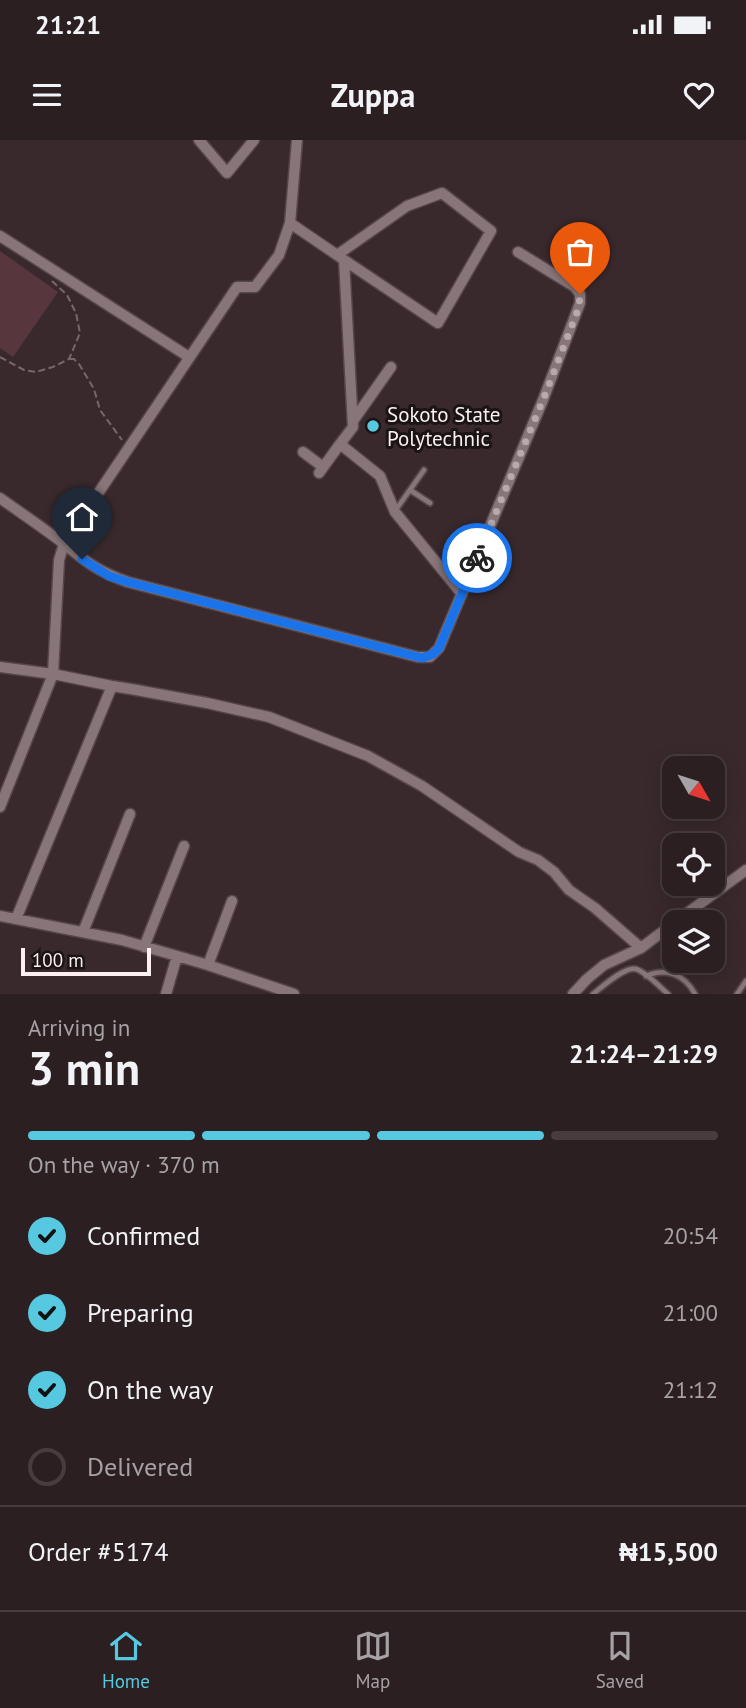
<!DOCTYPE html>
<html lang="en">
<head>
<meta charset="utf-8">
<style>
  body { margin:0; font-family:"PT Sans",sans-serif; background:#33272a; color:#f1f3f6; height:100vh; display:flex; flex-direction:column; font-size:26px; white-space:nowrap }
  * { box-sizing:border-box; margin:0 }
  p { font-size:23px; color:#a6a2a5 }
  .icon { flex:none; width:38px; height:38px; fill:none; stroke:currentColor; stroke-width:2; stroke-linecap:round; stroke-linejoin:round }
  .map { position:relative; height:854px; overflow:hidden }
  .side { display:flex; flex-direction:column; background:#2b1f21; flex:1 }
  .side>* { flex:none }
  .needle { width:46px; rotate:129deg }
  .tools { position:absolute; left:662px; top:616px; display:grid; gap:14px }
  .tools a { display:grid; place-items:center; width:63px; height:63px; border-radius:14px; background:#2b1f21; box-shadow:0 4px 18px #0003,0 0 0 2px #473d3f; font-size:35px }
  .scale { position:absolute; left:21px; bottom:18px; width:130px; box-sizing:border-box; padding-left:7px; border:4px solid #fbeff2; border-top:0; font-size:19px; line-height:24px; white-space:nowrap; color:#fbeff2; -webkit-text-stroke:5px #1b1415; paint-order:stroke }
  .pin { position:absolute; display:grid; place-items:center; width:60px; height:60px; color:#fff; margin:-72px -30px; border-radius:50% 50% 50% 0; rotate:-45deg; box-shadow:0 0 7px #0007 }
  .pin .icon { rotate:45deg }
  .courier { position:absolute; display:grid; place-items:center; width:70px; height:70px; margin:-35px; border:5px solid #1a73e8; border-radius:50%; background:#fff; color:#222; box-shadow:0 2px 9px #0007 }
  .overview em { font-style:normal; font-weight:600 }
  .overview div { display:flex; flex-direction:column-reverse }
  .overview { display:flex; align-items:center; justify-content:space-between; height:119px; padding:0 28px }
  h1 { font-size:46px; font-weight:600; line-height:52px }
  .bar { display:grid; grid-template-columns:repeat(4,1fr); gap:10px 7px; align-content:center; height:84px; padding:0 28px }
  .bar i { height:9px; border-radius:5px; background:#473d3f }
  .bar .on { background:#56c9e1 }
  .bar p { grid-column:span 4 }
  .line { display:flex; align-items:center; gap:18px; padding:0 28px; border-top:2px solid #473d3f }
  .line div { flex:1 }
  ol { padding:0 28px; list-style:none }
  li { display:flex; align-items:center; gap:21px; height:77px }
  li p { margin-inline-start:auto }
  li .icon { padding:7px; border-radius:50%; background:#56c9e1; color:#111; stroke-width:4 }
  li:last-child { color:#a6a2a5 }
  li i { width:38px; height:38px; border:4px solid #473d3f; border-radius:50% }
  .status { display:flex; justify-content:space-between; align-items:center; height:49px; padding:0 35px; background:#2b1f21; direction:ltr }
  .status svg { height:19px; fill:currentColor }
  header { display:flex; justify-content:space-between; align-items:center; height:91px; padding:0 28px; background:#2b1f21; font-size:32px; font-weight:600 }
  .menu { display:flex; justify-content:space-around; align-items:center; height:98px; border-top:2px solid #473d3f; background:#2b1f21; font-size:19px; color:#a6a2a5 }
  .menu a { display:grid; justify-items:center; gap:4px }
  .menu .on { color:#56c9e1 }
  .map>svg:first-child { display:block }
</style>
</head>
<body>
<div class="status"><b>21:21</b><svg viewBox="0 0 49 12"><path d="M0 12V9h3v3zM5 12V6h3v6zM10 12V3h3v9zM15 12V0h3v12zM26 1h20v11H26zM47 4h2v5h-2z"/></svg></div>
<header><svg class="icon" aria-label="menu" viewBox="0 0 24 24"><path d="M4 6h16M4 12h16M4 18h16"/></svg>Zuppa<svg class="icon" aria-label="heart" viewBox="0 0 24 24"><path d="M12 20l-8-8c-3-5 5-10 8-4 3-6 11-1 8 4z"/></svg></header>
<div class="map">
<svg width="746" height="854" viewBox="0 0 746 854">
  <rect width="100%" height="100%" fill="#39292c"/>
  <path fill="#57363e" d="M0,111L58,152L13,217L0,208Z"/>
  <g fill="none" stroke-linecap="round" stroke-linejoin="round">
    <defs>
      <path id="service" d="M410,350L430,363
        M395,371L424,330
        M646,836C666,827 685,835 695,854
        M593,854C602,847 625,826 636,829C646,832 660,847 668,854
        M737,854L746,841"/>
      <path id="minor" d="M199,0L227,33L254,0
        M290,83L337,115L344,120L438,183L491,91L442,53L407,66L337,115
        M0,96L189,217
        M344,120L353,287L340,304L380,336L395,372L462,454
        M353,281L391,227
        M303,312L323,327
        M319,333L340,304
        M0,358C21,373 42,387 63,403C86,422 99,432 128,442L418,517H430L439,508L543,260L580,163V154L575,147L518,112
        M0,527L53,534L112,546L131,549L207,563L269,577L368,616L422,646L519,712L538,720L554,732L569,750L595,768L641,808
        M0,667L53,534L59,420L64,404L237,147H255L279,115L290,83L297,0
        M0,776L122,800L208,825L294,854
        M16,779L112,546
        M675,782L746,730
        M83,792L130,674
        M144,807L184,706
        M208,825L232,761
        M166,854L177,816
        M573,854L587,839L604,825L641,808L674,783"/>
    </defs>
    <use href="#service" stroke="#55464a" stroke-width="8"/>
    <use href="#minor" stroke="#55464a" stroke-width="13"/>
    <path stroke="#76676a" stroke-width="2" stroke-dasharray="7 3.5" stroke-linecap="butt" d="M0,217L24,230L36,232L53,227L69,219L80,193L76,173L67,155L52,141
      M70,219H74L79,224L94,249L100,270L122,300"/>
    <use href="#service" stroke="#887579" stroke-width="4.5"/>
    <use href="#minor" stroke="#887579" stroke-width="10"/>
  </g>
  <g fill="none" stroke-linecap="round" stroke-linejoin="round">
    <path stroke="#b7aaad" stroke-width="7" stroke-dasharray="0 12.6" d="M477,418L543,260L579,167L580,154"/>
    <path stroke="#1a73e8" stroke-width="9" d="M82,419L109,436L128,442L422,518L433,514L439,508L477,418"/>
  </g>
  <circle fill="#56c9e1" stroke="#1b1415" stroke-width="2.5" cx="373" cy="286" r="7"/>
  <g text-anchor="middle" dominant-baseline="central" stroke-width="6" stroke-linejoin="round" paint-order="stroke">
    <g font-size="21" fill="#fbeff2" stroke="#1b1415" text-anchor="start">
      <text x="387" y="274">Sokoto State<tspan x="387" dy="24">Polytechnic</tspan></text>
    </g>
  </g>
</svg>
<div class="tools">
<a><svg class="needle" viewBox="-14 -14 28 28"><path d="M0-13l5 13h-10z" fill="#e53935"/><path d="M0 13l5-13h-10z" fill="#a6a2a5"/></svg></a>
<a><svg class="icon" aria-label="locate" viewBox="0 0 24 24"><circle cx="12" cy="12" r="6"/><path d="M12 2v4M12 18v4M2 12h4M18 12h4"/></svg></a>
<a><svg class="icon" aria-label="layers" viewBox="0 0 24 24"><path d="M12 4l9 5-9 5-9-5zM3 14l9 5 9-5"/></svg></a>
</div>
<div class="scale">100 m</div>
<div class="pin" style="left:580px;top:154px;background:#ea580c"><svg class="icon" aria-label="bag" viewBox="0 0 24 24"><path d="M5 8h14l-1 12H6zM9 8a3 3 0 0 1 6 0"/></svg></div>
<div class="pin" style="left:82px;top:419px;background:#1f2937"><svg class="icon" aria-label="home" viewBox="0 0 24 24"><path d="M3 11l9-7 9 7M6 9v11h12V9"/></svg></div>
<div class="courier" style="left:477px;top:418px"><svg class="icon" aria-label="bike" viewBox="0 0 24 24"><circle cx="6" cy="16" r="4"/><circle cx="18" cy="16" r="4"/><path d="M6 16l4-8h5l3 8M10 8l3 8H6M13 5h3"/></svg></div>
</div>
<section class="side">
<div class="overview"><div><h1>3 min</h1><p>Arriving in</p></div><em>21:24–21:29</em></div>
<div class="bar"><i class="on"></i><i class="on"></i><i class="on"></i><i></i><p>On the way · 370 m</p></div>
<ol>
<li><svg class="icon" aria-label="check" viewBox="0 0 24 24"><path d="M5 12l5 5 9-10"/></svg>Confirmed<p>20:54</p></li>
<li><svg class="icon" aria-label="check" viewBox="0 0 24 24"><path d="M5 12l5 5 9-10"/></svg>Preparing<p>21:00</p></li>
<li><svg class="icon" aria-label="check" viewBox="0 0 24 24"><path d="M5 12l5 5 9-10"/></svg>On the way<p>21:12</p></li>
<li><i></i>Delivered</li>
</ol>
<div class="line" style="height:91px"><div>Order #5174</div><b>₦15,500</b></div>
</section>
<nav class="menu">
<a class="on"><svg class="icon" aria-label="home" viewBox="0 0 24 24"><path d="M3 11l9-7 9 7M6 9v11h12V9"/></svg>Home</a>
<a><svg class="icon" aria-label="map" viewBox="0 0 24 24"><path d="M3 6l6-2 6 2 6-2v14l-6 2-6-2-6 2zM9 4v14M15 6v14"/></svg>Map</a>
<a><svg class="icon" aria-label="saved" viewBox="0 0 24 24"><path d="M7 4h10v16l-5-4-5 4z"/></svg>Saved</a>
</nav>
</body>
</html>
